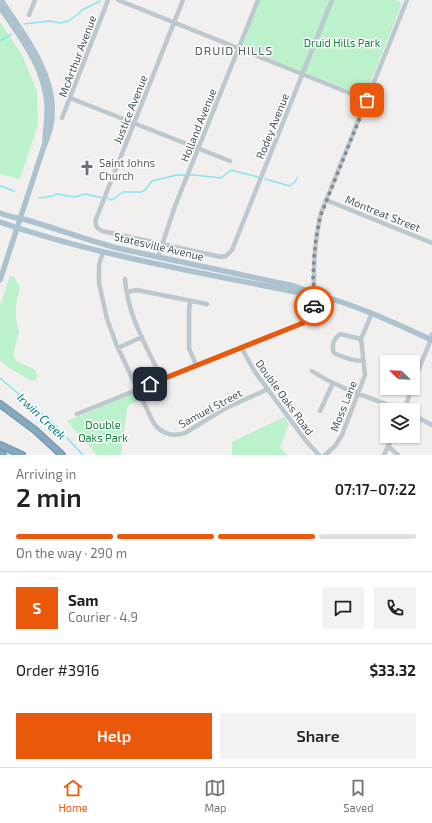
<!DOCTYPE html>
<html lang="en">
<head>
<meta charset="utf-8">
<style>
  body { margin:0; font-family:"Exo 2",sans-serif; background:#f2f2f2; color:#222; height:100vh; display:flex; flex-direction:column; font-size:15px; white-space:nowrap }
  * { box-sizing:border-box; margin:0 }
  p { font-size:13px; color:#767676 }
  .icon { flex:none; width:22px; height:22px; fill:none; stroke:currentColor; stroke-width:2; stroke-linecap:round; stroke-linejoin:round }
  .map { position:relative; height:455px; overflow:hidden }
  .details { display:flex; flex-direction:column; background:#fff; flex:1 }
  .details>* { flex:none }
  .needle { width:26px; rotate:293deg }
  .buttons { position:absolute; left:380px; top:355px; display:grid; gap:8px }
  .buttons a { display:grid; place-items:center; width:40px; height:40px; border-radius:0px; background:#fff; box-shadow:0 1px 3px #0004; font-size:20px }
  .pin { position:absolute; display:grid; place-items:center; width:34px; height:34px; color:#fff; margin:-17px; border-radius:8px; box-shadow:0 2px 6px #0006 }
  .courier { position:absolute; display:grid; place-items:center; width:40px; height:40px; margin:-20px; border:3px solid #ea580c; border-radius:50%; background:#fff; color:#222; box-shadow:0 1px 5px #0007 }
  .overview em { font-style:normal; font-weight:600 }
  .overview div { display:flex; flex-direction:column-reverse }
  .overview { display:flex; align-items:center; justify-content:space-between; height:68px; padding:0 16px }
  h1 { font-size:26px; font-weight:600; line-height:30px }
  .bar { display:grid; grid-template-columns:repeat(4,1fr); gap:6px 4px; align-content:center; height:48px; padding:0 16px }
  .bar i { height:5px; border-radius:3px; background:#e0e0e0 }
  .bar .current { background:#ea580c }
  .bar p { grid-column:span 4 }
  .line { display:flex; align-items:center; gap:10px; padding:0 16px; border-top:1px solid #e0e0e0 }
  .line div { flex:1 }
  .round { display:grid; place-items:center; flex:none; width:42px; height:42px; border-radius:0px; background:#f2f2f2 }
  .cta { display:flex; gap:8px; margin-top:auto; padding:8px 16px }
  .cta a { flex:1; height:46px; border-radius:0px; background:#ea580c; color:#fff; font-size:16px; font-weight:600; line-height:46px; text-align:center }
  .cta a+a { background:#f2f2f2; color:#222 }
  .tab-bar { display:flex; justify-content:space-around; align-items:center; height:56px; border-top:1px solid #e0e0e0; background:#fff; font-size:11px; color:#767676 }
  .tab-bar a { display:grid; justify-items:center; gap:2px }
  .tab-bar .current { color:#ea580c }
  .map>svg:first-child { display:block }
</style>
</head>
<body>
<div class="map">
<svg width="432" height="455" viewBox="0 0 432 455">
  <rect width="100%" height="100%" fill="#f2efef"/>
  <path fill="#bbf1cb" d="M260,0H395L402,3L366,93L362,95L246,49L243,45L244,42Z
    M0,22L22,55L37,91L38,125L20,179L0,174Z
    M10,276L14,277L20,287L16,304V320L19,331L13,354L16,361L36,370L37,379L32,381L9,368L0,360V305Z
    M136,392L140,400L130,404L127,409L121,455H97L67,421Z
    M284,417L289,424L280,447L287,455H232V442Z"/>
  <g fill="none" stroke-linecap="round" stroke-linejoin="round">
    <path stroke="#86e5f1" stroke-width="1.5" d="M24,24L50,21L60,23L68,21L77,15L82,10L100,1
      M0,41L12,34
      M265,179L290,186L295,182L297,178
      M0,186L14,191
      M39,198L53,196L56,194L75,197L85,194L103,198
      M106,198L112,200L123,192H141L145,190L152,181L177,175H194L221,178L231,170L258,177
      M0,378L53,423L83,455"/>
    <defs>
      <path id="highway" d="M0,404L35,430L62,455
        M0,445L22,455
        M0,453L3,455"/>
    </defs>
    <use href="#highway" stroke="#6f93ac" stroke-width="8"/>
    <path stroke="#bcc8cf" stroke-width="4.5" d="M118,0L367,100
      M183,0L96,219C95,225 96,228 102,231L221,257L226,256L232,250L332,0
      M29,15L35,0
      M70,98L230,161
      M62,118L108,0
      M326,200L432,243
      M103,252L99,265V283L107,319L117,346L153,422C161,434 172,437 185,433L224,409L268,389
      M158,257L175,206L258,0
      M125,279C127,314 147,348 162,379
      M127,292L137,290L207,304
      M190,301L189,311V348L196,365
      M361,339L340,334C334,338 331,346 334,353C344,358 353,361 364,361
      M241,347L255,372L306,441L319,455
      M118,348L142,337
      M312,371C337,388 374,399 403,410
      M413,384L431,339L432,334
      M404,410L412,388
      M320,411L333,383
      M77,414L303,323C309,318 311,315 313,308C316,298 313,288 314,277C314,256 316,234 321,213L407,0
      M413,415L432,425
      M389,447L398,455
      M325,455L335,446L342,435L365,375L361,339L372,313
      M384,455L393,436"/>
    <path stroke="#adc2cf" stroke-width="5.5" d="M0,7C20,37 44,66 47,104C48,117 45,130 45,144
      M0,213C10,217 20,218 30,221C61,230 90,241 121,249L294,286C315,294 337,300 358,308C383,317 407,329 432,340
      M0,222C96,255 197,272 296,292L309,294
      M0,280L44,146C70,92 29,42 1,0"/>
    <use href="#highway" stroke="#84a8c0" stroke-width="6"/>
  </g>
  <g fill="none" stroke-linecap="round" stroke-linejoin="round">
    <path stroke="#828b91" stroke-width="4" stroke-dasharray="0 7.2" d="M314,306L315,294L313,280L314,257L316,239L320,217L367,100"/>
    <path stroke="#ea580c" stroke-width="5" d="M150,384L303,323L310,316L314,306"/>
  </g>
  <defs>
    <symbol id="church-bare" viewBox="-9 -9 18 18"><path d="M-1.2-6h2.4v3.5h3.3v2.4h-3.3V6h-2.4V-.1h-3.3v-2.4h3.3Z" fill="#6b7280" stroke="#fff" stroke-width="2.5" paint-order="stroke"/></symbol>
  </defs>
  <g fill-rule="evenodd">
    <use href="#church-bare" x="76" y="157" width="22" height="22"/>
  </g>
  <g text-anchor="middle" dominant-baseline="central" stroke-width="3" stroke-linejoin="round" paint-order="stroke">
    <g font-size="11" fill="#12833f" stroke="#fff">
      <text x="342" y="42">Druid Hills Park</text>
      <text x="103" y="424">Double<tspan x="103" dy="13">Oaks Park</tspan></text>
    </g>
    <g font-size="11" fill="#46555e" stroke="#fff">
      <text transform="translate(77 56) rotate(-69)">McArthur Avenue</text>
      <text transform="translate(130 109) rotate(-68)">Justice Avenue</text>
      <text transform="translate(198 125) rotate(-68)">Holland Avenue</text>
      <text transform="translate(272 126) rotate(-68)">Rodey Avenue</text>
      <text transform="translate(383 213) rotate(22)">Montreat Street</text>
      <text transform="translate(159 246) rotate(13)">Statesville Avenue</text>
      <text transform="translate(285 397) rotate(54)">Double Oaks Road</text>
      <text transform="translate(343 406) rotate(-68)">Moss Lane</text>
      <text transform="translate(210 408) rotate(-28)">Samuel Street</text>
    </g>
    <g font-size="11" fill="#5b616d" stroke="#fff" text-anchor="start">
      <text x="99" y="162">Saint Johns<tspan x="99" dy="13">Church</tspan></text>
    </g>
    <g font-size="12" letter-spacing="1" fill="#5b6064" stroke="#fff">
      <text x="234" y="50">DRUID HILLS</text>
    </g>
    <g font-size="12" font-style="italic" fill="#087c8a" stroke="#fff">
      <text transform="translate(42 416) rotate(43)">Irwin Creek</text>
    </g>
  </g>
</svg>
<div class="buttons">
<a><svg class="needle" viewBox="-14 -14 28 28"><path d="M0-13l5 13h-10z" fill="#e53935"/><path d="M0 13l5-13h-10z" fill="#767676"/></svg></a>
<a><svg class="icon" aria-label="layers" viewBox="0 0 24 24"><path d="M12 4l9 5-9 5-9-5zM3 14l9 5 9-5"/></svg></a>
</div>
<div class="pin" style="left:367px;top:100px;background:#ea580c"><svg class="icon" aria-label="bag" viewBox="0 0 24 24"><path d="M5 8h14l-1 12H6zM9 8a3 3 0 0 1 6 0"/></svg></div>
<div class="pin" style="left:150px;top:384px;background:#1f2937"><svg class="icon" aria-label="home" viewBox="0 0 24 24"><path d="M3 11l9-7 9 7M6 9v11h12V9"/></svg></div>
<div class="courier" style="left:314px;top:306px"><svg class="icon" aria-label="car" viewBox="0 0 24 24"><path d="M5 17H2v-5l4-1 3-4h7l3 4 3 1v5h-3M9 17h6M6 11h13"/><circle cx="7" cy="17" r="2"/><circle cx="17" cy="17" r="2"/></svg></div>
</div>
<section class="details">
<div class="overview"><div><h1>2 min</h1><p>Arriving in</p></div><em>07:17–07:22</em></div>
<div class="bar"><i class="current"></i><i class="current"></i><i class="current"></i><i></i><p>On the way · 290 m</p></div>
<div class="line" style="height:72px"><b class="round" style="background:#ea580c;color:#fff">S</b><div><b>Sam</b><p>Courier · 4.9</p></div><a class="round"><svg class="icon" aria-label="chat" viewBox="0 0 24 24"><path d="M4 5h16v11H9l-5 4z"/></svg></a><a class="round"><svg class="icon" aria-label="phone" viewBox="0 0 24 24"><path d="M5 4h4l2 5-3 2q2 4 5 5l2-3 5 2v4C11 20 4 13 5 4z"/></svg></a></div>
<div class="line" style="height:52px"><div>Order #3916</div><b>$33.32</b></div>
<div class="cta"><a>Help</a><a>Share</a></div>
</section>
<nav class="tab-bar">
<a class="current"><svg class="icon" aria-label="home" viewBox="0 0 24 24"><path d="M3 11l9-7 9 7M6 9v11h12V9"/></svg>Home</a>
<a><svg class="icon" aria-label="map" viewBox="0 0 24 24"><path d="M3 6l6-2 6 2 6-2v14l-6 2-6-2-6 2zM9 4v14M15 6v14"/></svg>Map</a>
<a><svg class="icon" aria-label="saved" viewBox="0 0 24 24"><path d="M7 4h10v16l-5-4-5 4z"/></svg>Saved</a>
</nav>
</body>
</html>
